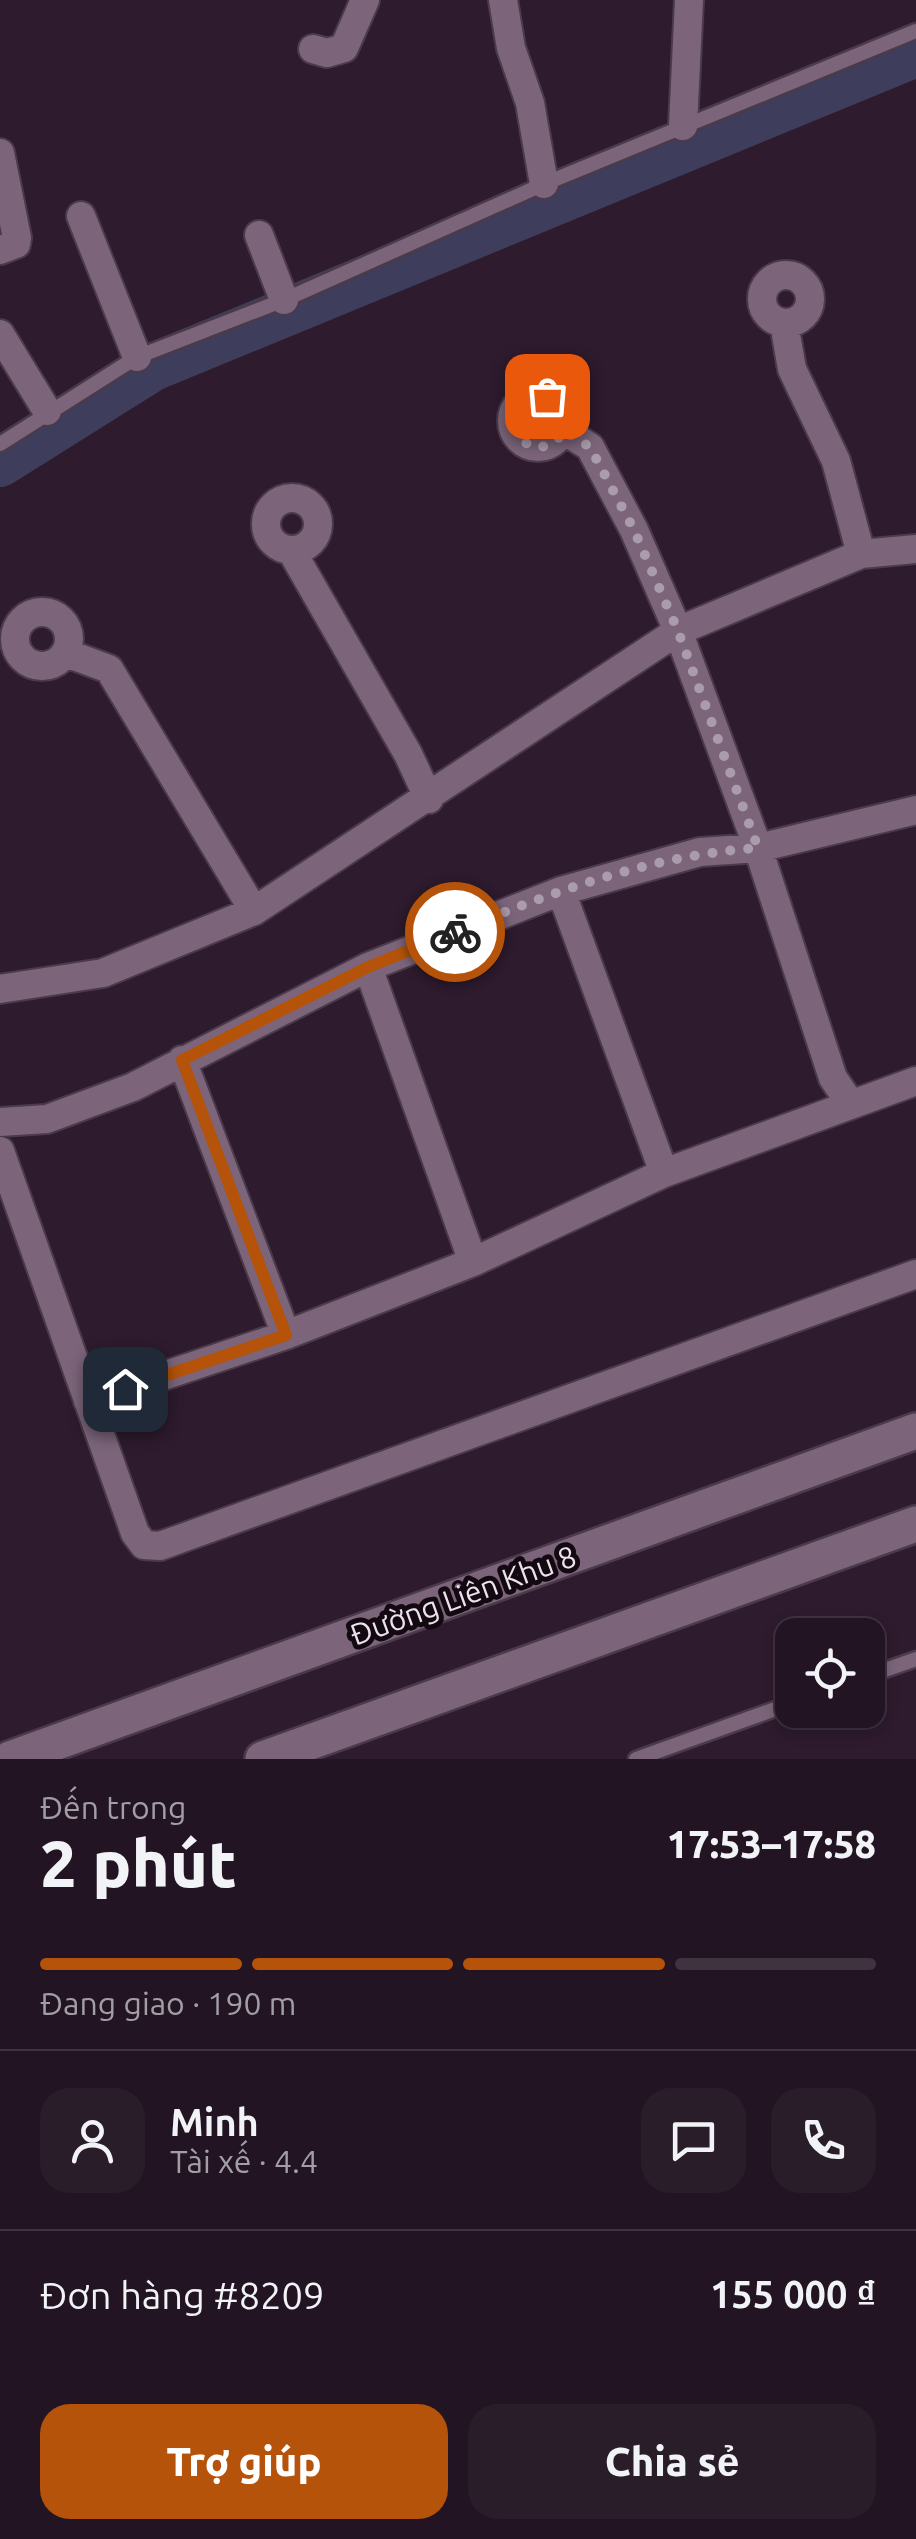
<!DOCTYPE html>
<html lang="vi">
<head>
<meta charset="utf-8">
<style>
  body { margin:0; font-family:Ubuntu,sans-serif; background:#2a1d2a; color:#f1f3f6; height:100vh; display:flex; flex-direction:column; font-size:38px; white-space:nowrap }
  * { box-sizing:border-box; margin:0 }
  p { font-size:32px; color:#a29ea5 }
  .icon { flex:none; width:55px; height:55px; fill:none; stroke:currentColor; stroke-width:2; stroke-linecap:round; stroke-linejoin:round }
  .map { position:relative; height:1759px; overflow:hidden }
  .sheet { display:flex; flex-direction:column; background:#221422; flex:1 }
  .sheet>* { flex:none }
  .tools { position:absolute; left:775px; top:1618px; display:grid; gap:20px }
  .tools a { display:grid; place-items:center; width:110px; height:110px; border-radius:20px; background:#221422; box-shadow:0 5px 15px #0003,0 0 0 2px #3f3340; font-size:50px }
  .pin { position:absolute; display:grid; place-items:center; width:85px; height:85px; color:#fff; margin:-42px; border-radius:20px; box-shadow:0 5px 15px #0006 }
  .courier { position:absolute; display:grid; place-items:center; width:100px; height:100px; margin:-50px; border:8px solid #b45309; border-radius:50%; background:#fff; color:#222; box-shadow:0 2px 12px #0007 }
  .headline em { font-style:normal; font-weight:800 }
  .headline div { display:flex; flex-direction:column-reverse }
  .headline { display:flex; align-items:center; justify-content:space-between; height:170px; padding:0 40px }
  h1 { font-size:65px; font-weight:800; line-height:75px }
  .bar { display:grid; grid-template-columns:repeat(4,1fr); gap:15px 10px; align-content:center; height:120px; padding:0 40px }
  .bar i { height:12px; border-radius:8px; background:#3f3340 }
  .bar .current { background:#b45309 }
  .bar p { grid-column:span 4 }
  .line { display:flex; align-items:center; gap:25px; padding:0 40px; border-top:2px solid #3f3340 }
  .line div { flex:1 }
  .round { display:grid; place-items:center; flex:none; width:105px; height:105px; border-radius:30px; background:#2a1d2a }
  .action { display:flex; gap:20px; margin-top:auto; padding:20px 40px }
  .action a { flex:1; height:115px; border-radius:30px; background:#b45309; color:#fff; font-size:40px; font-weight:800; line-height:115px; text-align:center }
  .action a+a { background:#2a1d2a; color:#f1f3f6 }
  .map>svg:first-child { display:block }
</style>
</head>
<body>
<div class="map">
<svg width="916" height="1759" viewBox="0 0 916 1759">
  <rect width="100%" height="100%" fill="#2e1b2e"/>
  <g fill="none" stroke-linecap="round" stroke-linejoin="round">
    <path stroke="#3e3e5c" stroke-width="48" d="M0,463L153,367L916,53"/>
    <defs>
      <path id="service" d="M0,444L137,357L284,300L544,184L916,31
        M868,1676L916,1659
        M636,1759L792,1703"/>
      <path id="minor" d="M503,0L511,48L530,103L544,184
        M313,49L327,53L344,48L365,0
        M683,126L689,0
        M0,153L17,238L16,244L0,250
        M81,216L137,357
        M259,235L284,300
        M762 299a24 24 0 1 1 48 0a24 24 0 1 1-48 0Z
        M784,323L792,369L836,461L861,554
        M0,334L47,411
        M512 421a26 26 0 1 1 52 0a26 26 0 1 1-52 0Z
        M563,430L590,447L634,530L678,631L758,848L833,1078L850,1103
        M266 524a26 26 0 1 1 52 0a26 26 0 1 1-52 0Z
        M291,550L408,754L429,799
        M15 639a27 27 0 1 1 54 0a27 27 0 1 1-54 0Z
        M66,653L109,669L254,911
        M561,891L664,1173
        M368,967L473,1262
        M0,989L103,973L254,911L678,631L861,554L916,549
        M182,1060L286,1335
        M0,1122L47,1119L133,1087L368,967L561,891L700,852L758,848L916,810
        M0,1151L135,1533L144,1545L160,1546L916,1274
        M88,1401L286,1335L473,1262L664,1173L916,1081"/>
      <path id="tertiary" d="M10,1759L916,1431
        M263,1759L916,1524"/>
    </defs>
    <use href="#service" stroke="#4a3a4a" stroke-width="19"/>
    <use href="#minor" stroke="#4a3a4a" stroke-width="32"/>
    <use href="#tertiary" stroke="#4a3a4a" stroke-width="40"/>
    <use href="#service" stroke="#7c657b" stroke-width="14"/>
    <use href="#minor" stroke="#7c657b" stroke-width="28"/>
    <use href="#tertiary" stroke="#7c657b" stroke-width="35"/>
  </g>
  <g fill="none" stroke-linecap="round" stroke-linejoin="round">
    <path stroke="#ab9cab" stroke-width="10" stroke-dasharray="0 18" d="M455,932C552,892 653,855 758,848L678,631L634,530L590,447L563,430L558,439L540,448C501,442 508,391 547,396"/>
    <path stroke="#b45309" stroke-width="12" d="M125,1389L286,1335L182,1060L368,967L455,932"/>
  </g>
  <g text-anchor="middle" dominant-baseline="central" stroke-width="10" stroke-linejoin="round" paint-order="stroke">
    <g font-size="30" fill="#eee1ee" stroke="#120911">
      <text transform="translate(463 1595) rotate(-20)">Đường Liên Khu 8</text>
    </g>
  </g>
</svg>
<div class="tools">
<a><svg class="icon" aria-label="locate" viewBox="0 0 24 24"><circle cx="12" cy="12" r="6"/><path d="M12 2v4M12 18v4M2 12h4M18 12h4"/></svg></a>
</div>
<div class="pin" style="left:547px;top:396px;background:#ea580c"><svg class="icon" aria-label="bag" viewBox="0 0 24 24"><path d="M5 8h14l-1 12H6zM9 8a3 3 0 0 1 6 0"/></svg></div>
<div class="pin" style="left:125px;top:1389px;background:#1f2937"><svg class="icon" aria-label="home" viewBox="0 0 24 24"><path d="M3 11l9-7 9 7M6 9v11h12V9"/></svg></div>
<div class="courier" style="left:455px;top:932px"><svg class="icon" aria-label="bike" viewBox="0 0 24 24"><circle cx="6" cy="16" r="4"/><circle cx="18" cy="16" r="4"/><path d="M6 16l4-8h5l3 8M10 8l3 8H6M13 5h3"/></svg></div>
</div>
<section class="sheet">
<div class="headline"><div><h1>2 phút</h1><p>Đến trong</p></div><em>17:53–17:58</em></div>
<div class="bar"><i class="current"></i><i class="current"></i><i class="current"></i><i></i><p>Đang giao · 190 m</p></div>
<div class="line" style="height:180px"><a class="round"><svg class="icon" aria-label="person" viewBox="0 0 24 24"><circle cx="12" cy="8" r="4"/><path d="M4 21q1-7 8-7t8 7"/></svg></a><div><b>Minh</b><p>Tài xế · 4.4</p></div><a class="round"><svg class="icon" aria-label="chat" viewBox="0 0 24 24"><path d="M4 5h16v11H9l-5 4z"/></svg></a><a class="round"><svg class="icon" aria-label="phone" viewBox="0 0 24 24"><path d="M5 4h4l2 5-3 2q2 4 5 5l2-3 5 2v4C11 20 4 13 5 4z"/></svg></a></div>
<div class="line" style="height:130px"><div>Đơn hàng #8209</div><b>155 000 ₫</b></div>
<div class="action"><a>Trợ giúp</a><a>Chia sẻ</a></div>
</section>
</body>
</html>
